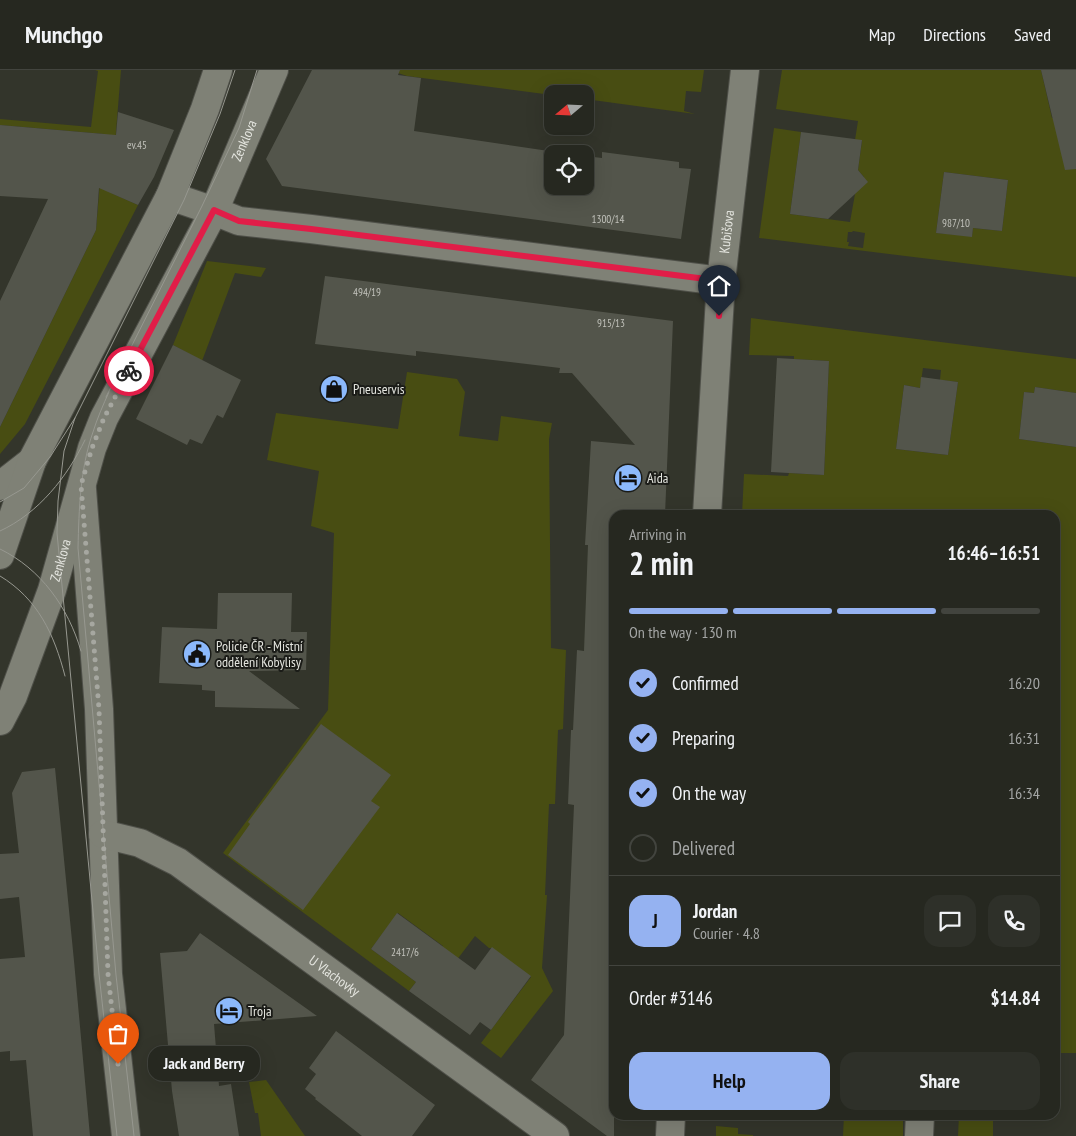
<!DOCTYPE html>
<html lang="en">
<head>
<meta charset="utf-8">
<style>
  body { margin:0; font-family:"PT Sans Narrow",sans-serif; background:#2e3029; color:#f1f3f6; height:100vh; display:flex; flex-direction:column; font-size:19px; white-space:nowrap }
  * { box-sizing:border-box; margin:0 }
  p { font-size:16px; color:#a4a6a5 }
  .icon { flex:none; width:28px; height:28px; fill:none; stroke:currentColor; stroke-width:2; stroke-linecap:round; stroke-linejoin:round }
  .map { position:relative; flex:1; overflow:hidden }
  .sheet { position:absolute; left:609px; top:440px; width:451px; height:610px; display:flex; flex-direction:column; background:#262820; border-radius:15px; box-shadow:0 5px 20px #0002,0 0 0 1px #42443e }
  .sheet>* { flex:none }
  .needle { width:32px; rotate:251deg }
  .controls { position:absolute; left:544px; top:15px; display:grid; gap:10px }
  .controls a { display:grid; place-items:center; width:50px; height:50px; border-radius:10px; background:#262820; box-shadow:0 5px 20px #0002,0 0 0 1px #42443e; font-size:25px }
  .pin { position:absolute; display:grid; place-items:center; width:42px; height:42px; color:#fff; margin:-51px -21px; border-radius:50% 50% 50% 0; rotate:-45deg; box-shadow:0 0 5px #0007 }
  .pin .icon { rotate:45deg }
  .courier { position:absolute; display:grid; place-items:center; width:50px; height:50px; margin:-25px; border:4px solid #e11d48; border-radius:50%; background:#fff; color:#222; box-shadow:0 1px 6px #0007 }
  .bubble { position:absolute; height:35px; border-radius:15px; background:#262820; box-shadow:0 5px 20px #0002,0 0 0 1px #42443e; font-size:16px; font-weight:600; line-height:35px; text-align:center }
  .headline em { font-style:normal; font-weight:600 }
  .headline div { display:flex; flex-direction:column-reverse }
  .headline { display:flex; align-items:center; justify-content:space-between; height:85px; padding:0 20px }
  h1 { font-size:32px; font-weight:600; line-height:38px }
  .bar { display:grid; grid-template-columns:repeat(4,1fr); gap:8px 5px; align-content:center; height:60px; padding:0 20px }
  .bar i { height:6px; border-radius:4px; background:#42443e }
  .bar .selected { background:#95b2f1 }
  .bar p { grid-column:span 4 }
  .line { display:flex; align-items:center; gap:12px; padding:0 20px; border-top:1px solid #42443e }
  .line div { flex:1 }
  .round { display:grid; place-items:center; flex:none; width:52px; height:52px; border-radius:15px; background:#2e3029 }
  ol { padding:0 20px; list-style:none }
  li { display:flex; align-items:center; gap:15px; height:55px }
  li p { margin-inline-start:auto }
  li .icon { padding:5px; border-radius:50%; background:#95b2f1; color:#111; stroke-width:4 }
  li:last-child { color:#a4a6a5 }
  li i { width:28px; height:28px; border:2px solid #42443e; border-radius:50% }
  .cta { display:flex; gap:10px; margin-top:auto; padding:10px 20px }
  .cta a { flex:1; height:58px; border-radius:15px; background:#95b2f1; color:#111; font-size:20px; font-weight:600; line-height:58px; text-align:center }
  .cta a+a { background:#2e3029; color:#f1f3f6 }
  header { display:flex; align-items:center; gap:30px; box-sizing:border-box; height:70px; padding:0 25px; background:#262820; border-bottom:1px solid #42443e }
  header strong { font-size:24px }
  nav { display:flex; gap:28px; margin-inline-start:auto; font-size:18px }
  .map>svg:first-child { display:block }
</style>
</head>
<body>
<header>
<strong>Munchgo</strong>
<nav><a>Map</a><a>Directions</a><a>Saved</a></nav>
</header>
<div class="map">
<svg width="1076" height="1066" viewBox="0 0 1076 1066">
  <rect width="100%" height="100%" fill="#33352b"/>
  <path fill="#484d12" fill-rule="evenodd" d="M95,0H121L111,123L138,135L25,354L0,384V357L96,160L104,64L0,55V49L91,57L98,1Z
    M400,0H704L701,22L686,21L684,41L695,44L585,29V24H552V25L407,6L398,3Z
    M782,0H1041L1052,48L1076,42V207L759,168L774,58L801,62L790,144L850,152L855,124L864,107L858,100L862,71L855,70L858,51L776,39ZM944,102L1008,110L1002,161L973,158L972,166L936,163ZM853,161L865,163L863,178L848,176L849,172H847L848,162H852Z
    M207,191L266,198L261,207L235,203L202,291L173,275Z
    M751,248L1076,289V323L1035,317L1034,323L1024,322L1019,369L1076,377V983H1057L1061,934H1055V445H742L744,404L788,406L789,403L824,405L829,291L794,289V286L749,285ZM923,298L941,300L940,310L958,312L948,385L896,379L904,315L920,318Z
    M407,302L457,309L465,322L459,366L498,371L501,346L552,353L549,369L551,578L566,580L563,659L558,660L555,734H549L545,825H547L542,898L553,921L501,988L481,973L531,907L492,878H489L475,866L453,895L438,884L443,876L398,843L371,879L416,912L409,921L223,783L328,640L334,463L311,456L319,401L267,390L276,343L398,359Z
    M266,1010L305,1066H261L258,1043H255L249,1012Z
    M844,1045H903V1066H843Z
    M959,1045H980V1049H993V1066H958Z
    M716,1056L738,1058V1064L753,1065V1066H716Z"/>
  <path fill="#53554b" d="M312,0H400L398,5L421,8L414,61L569,84H552V116H585V86L602,88V82L679,92V98L691,99L681,169L282,116L266,89Z
    M1041,0H1076V99L1065,100Z
    M118,42L174,60L154,107L138,135L99,118L96,160L0,357V231L48,129L0,126V55L116,65Z
    M801,62L862,70L858,100L868,112L828,149L790,144Z
    M944,102L1008,110L1002,161L973,158L972,167L936,163Z
    M325,206L673,251L665,445H614V1066H607L531,1010L564,965L574,735L568,734L571,660H573L577,580L584,581L588,475H585L591,371L635,375L572,303H559L560,298L416,281V286L315,274Z
    M173,275L241,310L223,348L217,345L202,374L190,369L187,375L136,349Z
    M777,288L829,291L824,405L771,402Z
    M921,307L958,312L948,385L896,379L904,315L920,318Z
    M1035,317L1076,323V377L1019,369L1024,322L1034,323Z
    M218,523H292L291,562H307L306,600L249,601L300,639L215,637V621L202,620V615L159,613L162,557L217,559Z
    M321,654L391,705L371,731L380,737L303,840L228,785L250,754L248,752Z
    M55,698L74,891L90,1066H33L26,990L10,991V981L0,982V889L25,887L19,827L0,829V784L19,783L12,723L22,702Z
    M397,843L475,900L492,877L531,906L491,960L480,952L470,965L409,921L416,912L371,879Z
    M200,863L317,946L214,954L219,1016L231,1014L239,1066H179L172,1021L160,883L187,881Z
    M336,961L435,1035L412,1066H362L315,1029L316,1028L305,1019L316,1004L309,998Z"/>
  <g fill="none" stroke-linecap="round" stroke-linejoin="round">
    <defs>
      <g id="street">
        <path d="M170,126L214,141L239,151L311,159L721,211"/>
        <path d="M0,416L32,391"/>
        <path d="M82,419L99,639L108,904L126,1066"/>
        <path id="s1" d="M707,445L721,211L745,0"/>
        <path id="s2" d="M103,764L140,773L178,792L555,1066"/>
        <path d="M670,1066L671,1045"/>
        <path d="M919,1066L920,1045"/>
      </g>
      <g id="secondary">
        <path d="M0,485L32,391L170,126L205,39L218,0"/>
        <path id="s3" d="M0,651L13,626L52,520L92,378L104,348L214,141L274,0"/>
      </g>
    </defs>
    <use href="#street" stroke="#4f5049" stroke-width="30"/>
    <use href="#secondary" stroke="#4f5049" stroke-width="30"/>
    <use href="#street" stroke="#7f8176" stroke-width="28"/>
    <use href="#secondary" stroke="#7f8176" stroke-width="28"/>
    <path stroke="#979890" stroke-width="1" d="M109,322C103,335 97,349 93,362C80,399 79,439 78,478L116,905L134,1066
      M106,327L202,136L239,58L257,0
      M75,348L64,381L58,431L57,463L99,904L117,1066
      M0,432L24,418L50,387L75,348L184,130L220,44L235,0
      M0,461C39,443 67,407 85,370
      M0,479C41,499 68,537 81,581
      M0,506C38,529 54,564 65,606"/>
  </g>
  <g fill="none" stroke-linecap="round" stroke-linejoin="round">
    <path stroke="#a6a7a0" stroke-width="5" stroke-dasharray="0 9" d="M118,994L108,904L99,639L81,415L92,378L104,348L129,301"/>
    <path stroke="#e11d48" stroke-width="6" d="M129,301L214,140L239,151L311,159L722,211L719,246"/>
  </g>
  <defs>
    <symbol id="shop-disc" viewBox="-11 -11 22 22"><circle r="9.5" fill="#8cb9fc" stroke="#1b1c18"/><path d="M-5-2.5h2.3a2.7 3.5 0 0 1 5.4 0H5L5.5 6h-11ZM-1.5-2.5h3a1.5 2.3 0 0 0-3 0Z" fill="#111"/></symbol>
    <symbol id="hotel-disc" viewBox="-11 -11 22 22"><circle r="9.5" fill="#8cb9fc" stroke="#1b1c18"/><path d="M-6-4.5h1.5V1H6V5H4.5V3h-9V5H-6ZM-4 0a1.8 1.8 0 1 1 3.6 0ZM.5 0V-2.5h3Q6-2.5 6 0Z" fill="#111"/></symbol>
    <symbol id="civic-disc" viewBox="-11 -11 22 22"><circle r="9.5" fill="#8cb9fc" stroke="#1b1c18"/><path d="M-.6-6.5H3V-4.5H.6V-3L4-1V1h2V6H-6V1h2V-1L-.6-3ZM-1.2 2.5V6h2.4V2.5Z" fill="#111"/></symbol>
  </defs>
  <g fill-rule="evenodd">
    <use href="#shop-disc" x="318" y="303" width="32" height="32"/>
    <use href="#hotel-disc" x="612" y="392" width="32" height="32"/>
    <use href="#civic-disc" x="181" y="568" width="32" height="32"/>
    <use href="#hotel-disc" x="213" y="925" width="32" height="32"/>
  </g>
  <g text-anchor="middle" dominant-baseline="central" stroke-width="4" stroke-linejoin="round" paint-order="stroke">
    <g font-size="11" fill="#c0c1ba">
      <text x="137" y="75">ev.45</text>
      <text x="608" y="149">1300/14</text>
      <text x="956" y="153">987/10</text>
      <text x="367" y="222">494/19</text>
      <text x="611" y="253">915/13</text>
      <text x="405" y="882">2417/6</text>
    </g>
    <g font-size="14" fill="#e4e5df" stroke="#1b1c18">
      <text stroke="none"><textPath href="#s3" startOffset="632">Zenklova</textPath></text>
      <text stroke="none"><textPath href="#s1" startOffset="284">Kubišova</textPath></text>
      <text stroke="none"><textPath href="#s3" startOffset="172">Zenklova</textPath></text>
      <text stroke="none"><textPath href="#s2" startOffset="274">U Vlachovky</textPath></text>
    </g>
    <g font-size="14" fill="#e4e5df" stroke="#1b1c18" text-anchor="start">
      <text x="353" y="319">Pneuservis</text>
      <text x="647" y="408">Aida</text>
      <text x="216" y="576">Policie ČR - Místní<tspan x="216" dy="16">oddělení Kobylisy</tspan></text>
      <text x="248" y="941">Troja</text>
    </g>
  </g>
</svg>
<div class="controls">
<a><svg class="needle" viewBox="-14 -14 28 28"><path d="M0-13l5 13h-10z" fill="#e53935"/><path d="M0 13l5-13h-10z" fill="#a4a6a5"/></svg></a>
<a><svg class="icon" aria-label="locate" viewBox="0 0 24 24"><circle cx="12" cy="12" r="6"/><path d="M12 2v4M12 18v4M2 12h4M18 12h4"/></svg></a>
</div>
<div class="pin" style="left:118px;top:994px;background:#ea580c"><svg class="icon" aria-label="bag" viewBox="0 0 24 24"><path d="M5 8h14l-1 12H6zM9 8a3 3 0 0 1 6 0"/></svg></div>
<div class="pin" style="left:719px;top:246px;background:#1f2937"><svg class="icon" aria-label="home" viewBox="0 0 24 24"><path d="M3 11l9-7 9 7M6 9v11h12V9"/></svg></div>
<div class="courier" style="left:129px;top:301px"><svg class="icon" aria-label="bike" viewBox="0 0 24 24"><circle cx="6" cy="16" r="4"/><circle cx="18" cy="16" r="4"/><path d="M6 16l4-8h5l3 8M10 8l3 8H6M13 5h3"/></svg></div>
<div class="bubble" style="left:148px;top:976px;width:112px">Jack and Berry</div>
<section class="sheet">
<div class="headline"><div><h1>2 min</h1><p>Arriving in</p></div><em>16:46–16:51</em></div>
<div class="bar"><i class="selected"></i><i class="selected"></i><i class="selected"></i><i></i><p>On the way · 130 m</p></div>
<ol>
<li><svg class="icon" aria-label="check" viewBox="0 0 24 24"><path d="M5 12l5 5 9-10"/></svg>Confirmed<p>16:20</p></li>
<li><svg class="icon" aria-label="check" viewBox="0 0 24 24"><path d="M5 12l5 5 9-10"/></svg>Preparing<p>16:31</p></li>
<li><svg class="icon" aria-label="check" viewBox="0 0 24 24"><path d="M5 12l5 5 9-10"/></svg>On the way<p>16:34</p></li>
<li><i></i>Delivered</li>
</ol>
<div class="line" style="height:90px"><b class="round" style="background:#95b2f1;color:#111">J</b><div><b>Jordan</b><p>Courier · 4.8</p></div><a class="round"><svg class="icon" aria-label="chat" viewBox="0 0 24 24"><path d="M4 5h16v11H9l-5 4z"/></svg></a><a class="round"><svg class="icon" aria-label="phone" viewBox="0 0 24 24"><path d="M5 4h4l2 5-3 2q2 4 5 5l2-3 5 2v4C11 20 4 13 5 4z"/></svg></a></div>
<div class="line" style="height:65px"><div>Order #3146</div><b>$14.84</b></div>
<div class="cta"><a>Help</a><a>Share</a></div>
</section>
</div>
</body>
</html>
